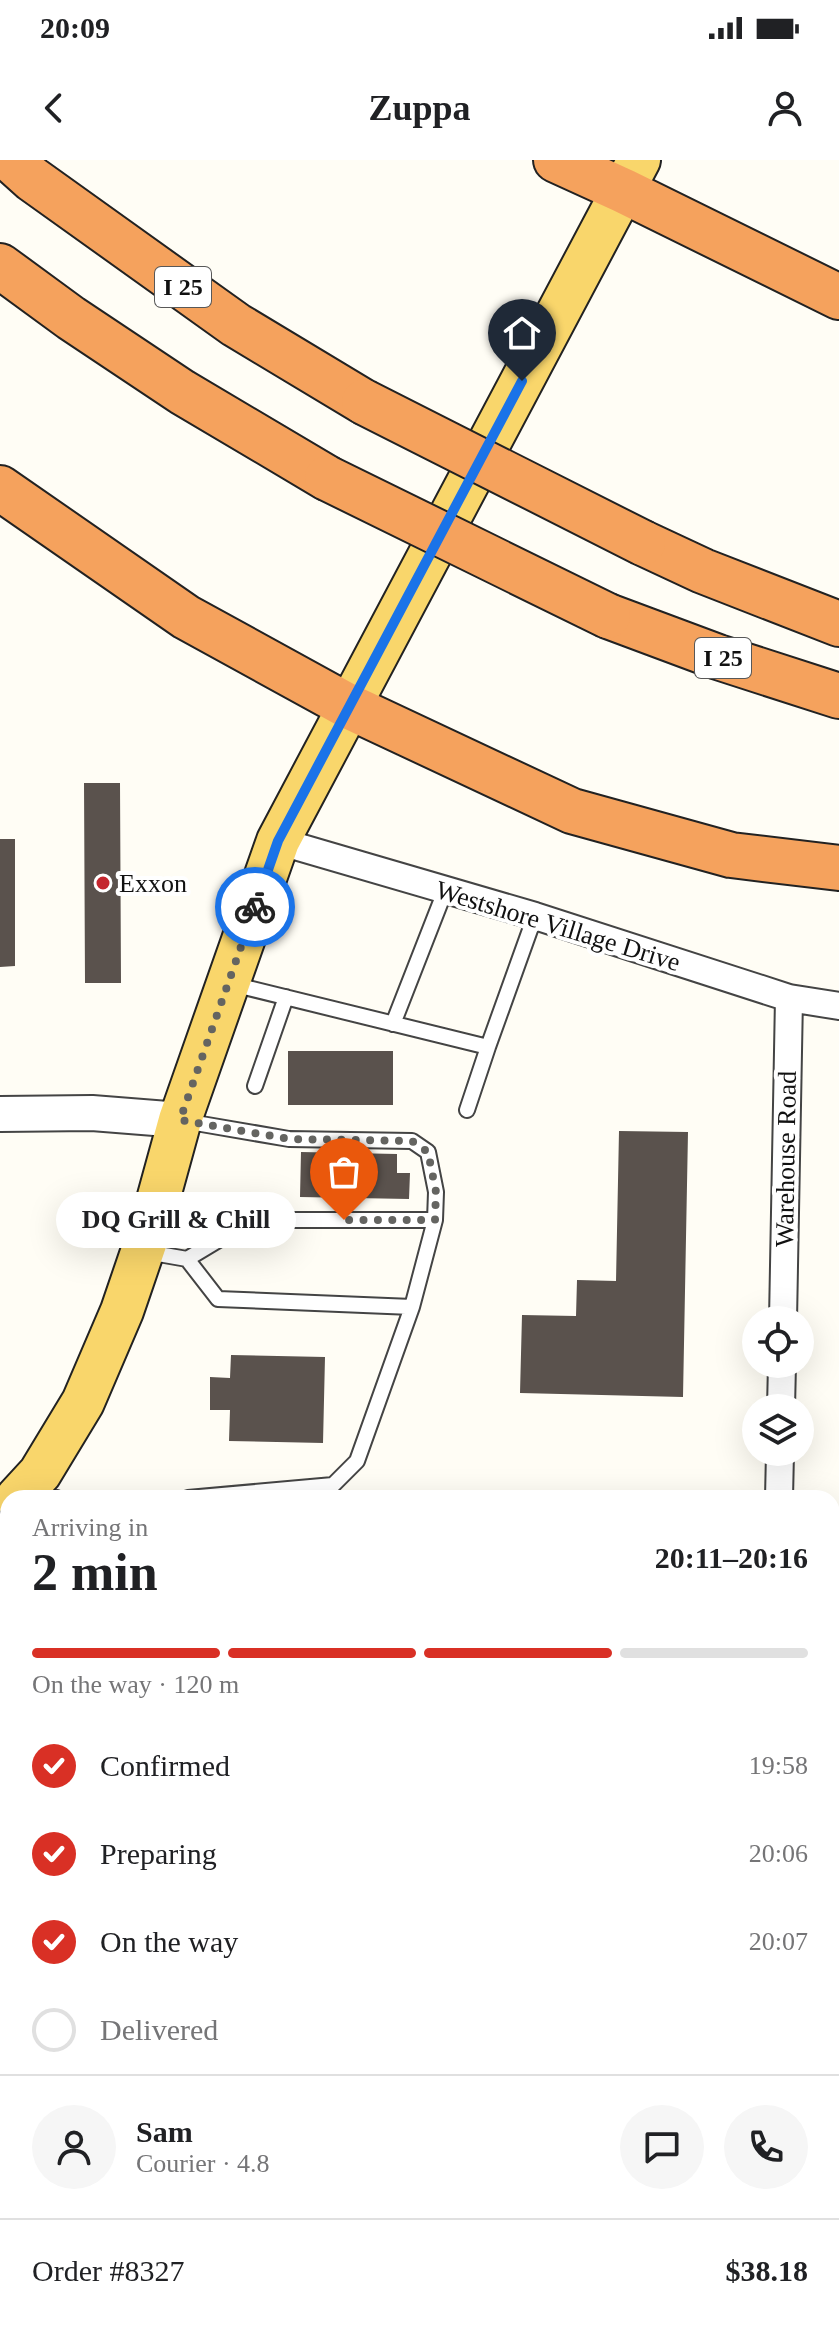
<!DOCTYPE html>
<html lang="en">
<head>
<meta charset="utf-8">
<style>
  body { margin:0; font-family:"Times New Roman",serif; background:#f6f6f6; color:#202124; height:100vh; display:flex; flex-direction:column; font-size:30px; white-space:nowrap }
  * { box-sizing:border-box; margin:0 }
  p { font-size:26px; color:#757577 }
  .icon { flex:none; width:44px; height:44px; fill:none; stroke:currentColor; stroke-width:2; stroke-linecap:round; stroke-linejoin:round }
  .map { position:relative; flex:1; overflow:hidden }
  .panel { position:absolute; left:0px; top:1330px; width:840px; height:848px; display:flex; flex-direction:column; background:#fff; border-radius:24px 24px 0 0; box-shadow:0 8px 32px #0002 }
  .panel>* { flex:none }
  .buttons { position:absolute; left:742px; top:1146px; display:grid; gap:16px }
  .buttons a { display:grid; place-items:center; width:72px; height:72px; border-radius:50%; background:#fff; box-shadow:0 8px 32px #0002; font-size:40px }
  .pin { position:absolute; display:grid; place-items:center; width:68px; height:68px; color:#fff; margin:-82px -34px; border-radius:50% 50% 50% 0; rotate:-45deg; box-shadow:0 0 8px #0007 }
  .pin .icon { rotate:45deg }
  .courier { position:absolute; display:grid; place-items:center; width:80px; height:80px; margin:-40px; border:6px solid #1a73e8; border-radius:50%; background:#fff; color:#222; box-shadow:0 2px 10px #0007 }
  .bubble { position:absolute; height:56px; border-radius:28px; background:#fff; box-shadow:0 8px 32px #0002; font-size:26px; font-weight:700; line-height:56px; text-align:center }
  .overview em { font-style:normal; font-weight:700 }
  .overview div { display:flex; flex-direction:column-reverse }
  .overview { display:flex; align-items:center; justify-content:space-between; height:136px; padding:0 32px }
  h1 { font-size:52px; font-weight:700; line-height:60px }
  .bar { display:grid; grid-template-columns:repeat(4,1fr); gap:12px 8px; align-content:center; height:96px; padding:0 32px }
  .bar i { height:10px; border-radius:6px; background:#e0e0e0 }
  .bar .selected { background:#d93025 }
  .bar p { grid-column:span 4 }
  .line { display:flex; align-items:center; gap:20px; padding:0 32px; border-top:2px solid #e0e0e0 }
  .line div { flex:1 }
  .round { display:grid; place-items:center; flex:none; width:84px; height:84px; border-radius:42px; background:#f6f6f6 }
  ol { padding:0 32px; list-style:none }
  li { display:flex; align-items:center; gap:24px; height:88px }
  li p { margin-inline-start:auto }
  li .icon { padding:8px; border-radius:50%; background:#d93025; color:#fff; stroke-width:4 }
  li:last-child { color:#757577 }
  li i { width:44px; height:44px; border:4px solid #e0e0e0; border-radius:50% }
  .status { display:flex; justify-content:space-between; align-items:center; height:56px; padding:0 40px; background:#fff; direction:ltr }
  .status svg { height:22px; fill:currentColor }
  header { display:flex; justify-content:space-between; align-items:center; height:104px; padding:0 32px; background:#fff; font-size:36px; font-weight:700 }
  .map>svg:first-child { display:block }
</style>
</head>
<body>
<div class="status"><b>20:09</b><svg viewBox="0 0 49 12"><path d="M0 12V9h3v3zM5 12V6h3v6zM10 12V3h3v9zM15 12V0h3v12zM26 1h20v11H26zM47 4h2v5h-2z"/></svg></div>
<header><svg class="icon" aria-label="back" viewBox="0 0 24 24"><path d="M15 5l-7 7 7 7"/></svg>Zuppa<svg class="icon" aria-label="person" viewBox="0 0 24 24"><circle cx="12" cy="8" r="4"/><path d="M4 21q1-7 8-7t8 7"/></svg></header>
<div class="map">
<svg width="839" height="2178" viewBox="0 0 839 2178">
  <rect width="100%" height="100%" fill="#fffdf5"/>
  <path fill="#5a524d" d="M84,623H120L121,823H85Z
    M0,679H15V806L0,807Z
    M288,891H393V945H288Z
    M619,971L688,972L683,1237L520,1233L522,1155L576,1156L577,1120L616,1121Z
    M301,992L397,994V1013H410L409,1039L300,1037Z
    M231,1195L325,1197L323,1283L229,1281L230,1250H210V1217L230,1218Z
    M0,1645L8,1646V1764H0Z
    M0,1861H8V1950H0Z
    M833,2128H839V2178H833Z
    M266,2170H409V2178H266Z
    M451,2170H681L680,2178H451Z"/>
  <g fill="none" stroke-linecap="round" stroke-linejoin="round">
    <defs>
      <path id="service" d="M232,824L488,887L535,756
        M393,864L445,731
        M255,926L286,837
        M467,950L488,887
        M184,961L289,979L412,981L428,992L436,1032L435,1060L412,1147L218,1139L187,1099
        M147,1092L187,1099L252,1060H435
        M32,1333L57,1338
        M188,1338L333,1325L357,1301L412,1147"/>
      <path id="minor" d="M278,681L535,756L789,838L839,846
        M783,1160L789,838
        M781,1248L782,1204
        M779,1338L780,1292
        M0,1575H8
        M767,2178V2170"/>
      <path id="tertiary" d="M0,954L92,953L180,960"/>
      <path id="primary" d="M17,1338L40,1313L83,1242L122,1151L150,1069L180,960L278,681L639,0"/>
      <path id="motorway" d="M11,0L32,19L236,165L364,242
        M556,0L624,31L839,137
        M0,106L71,158L182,232L327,318
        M0,328L186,457L348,546L572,651L731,695L839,708
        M643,383L703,411L839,464
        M608,456L718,497L839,536"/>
    </defs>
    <use href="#service" stroke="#444" stroke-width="18"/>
    <use href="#minor" stroke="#444" stroke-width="30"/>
    <use href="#tertiary" stroke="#444" stroke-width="38"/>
    <use href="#primary" stroke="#222" stroke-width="46"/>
    <use href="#motorway" stroke="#222" stroke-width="48"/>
    <use href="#service" stroke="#fff" stroke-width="14"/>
    <use href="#minor" stroke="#fff" stroke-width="26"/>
    <use href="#tertiary" stroke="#fff" stroke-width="34"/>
    <use href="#primary" stroke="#f9d66b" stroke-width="42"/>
    <use href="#motorway" stroke="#f5a25d" stroke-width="44"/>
    <defs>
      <path id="motorway-bridge" d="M364,242L643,383
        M327,318L608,456"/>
    </defs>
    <use href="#motorway-bridge" stroke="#222" stroke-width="48" stroke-linecap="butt"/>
    <use href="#motorway-bridge" stroke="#f5a25d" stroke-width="44"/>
  </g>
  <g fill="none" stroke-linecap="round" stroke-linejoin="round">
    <path stroke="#646461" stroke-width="8" stroke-dasharray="0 14.4" d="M255,747L180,960L289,979L412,981L428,992L436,1032L435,1060H344"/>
    <path stroke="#1a73e8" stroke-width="10" d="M255,747L278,681L522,221"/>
  </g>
  <circle fill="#c4262e" stroke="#fff" stroke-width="3" cx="103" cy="723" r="8"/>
  <g text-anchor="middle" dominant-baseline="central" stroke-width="8" stroke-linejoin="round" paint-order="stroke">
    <g fill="#fff" stroke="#585858" stroke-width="2">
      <rect x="155" y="107" width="56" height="40" rx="6"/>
      <rect x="695" y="478" width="56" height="40" rx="6"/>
    </g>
    <g font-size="24" font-weight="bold" fill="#111">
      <text x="183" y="127">I 25</text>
      <text x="723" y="498">I 25</text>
    </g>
    <g font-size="26" fill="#111" stroke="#fff" text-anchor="start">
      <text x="119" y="723">Exxon</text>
    </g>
    <g font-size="26" fill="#111" stroke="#fff">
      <text transform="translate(558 766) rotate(17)">Westshore Village Drive</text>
      <text transform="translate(786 999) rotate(-89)">Warehouse Road</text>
    </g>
  </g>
</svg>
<div class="buttons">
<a><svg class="icon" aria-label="locate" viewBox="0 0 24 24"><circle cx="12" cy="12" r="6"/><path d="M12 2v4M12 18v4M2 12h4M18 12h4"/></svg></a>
<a><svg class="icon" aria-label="layers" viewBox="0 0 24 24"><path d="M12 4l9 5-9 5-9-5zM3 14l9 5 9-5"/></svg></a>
</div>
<div class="pin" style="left:344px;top:1060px;background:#ea580c"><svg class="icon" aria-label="bag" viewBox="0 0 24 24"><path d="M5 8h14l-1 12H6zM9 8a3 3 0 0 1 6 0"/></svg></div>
<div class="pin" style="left:522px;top:221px;background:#1f2937"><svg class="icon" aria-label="home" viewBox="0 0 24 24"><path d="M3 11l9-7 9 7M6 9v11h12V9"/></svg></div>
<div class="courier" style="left:255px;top:747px"><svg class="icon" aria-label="bike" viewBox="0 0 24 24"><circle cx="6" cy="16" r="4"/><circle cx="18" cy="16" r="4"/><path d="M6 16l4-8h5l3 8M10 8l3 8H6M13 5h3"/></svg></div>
<div class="bubble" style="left:56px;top:1032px;width:240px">DQ Grill &amp; Chill</div>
<section class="panel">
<div class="overview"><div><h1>2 min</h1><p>Arriving in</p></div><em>20:11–20:16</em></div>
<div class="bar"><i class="selected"></i><i class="selected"></i><i class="selected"></i><i></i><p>On the way · 120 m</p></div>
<ol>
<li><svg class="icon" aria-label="check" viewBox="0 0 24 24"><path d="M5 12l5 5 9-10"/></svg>Confirmed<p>19:58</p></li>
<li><svg class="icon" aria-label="check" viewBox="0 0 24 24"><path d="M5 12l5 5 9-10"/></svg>Preparing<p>20:06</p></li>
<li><svg class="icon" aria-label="check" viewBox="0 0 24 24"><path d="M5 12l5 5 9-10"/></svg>On the way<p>20:07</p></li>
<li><i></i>Delivered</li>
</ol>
<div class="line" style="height:144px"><a class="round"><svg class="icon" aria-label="person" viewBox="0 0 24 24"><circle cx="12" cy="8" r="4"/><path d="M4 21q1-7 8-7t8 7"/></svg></a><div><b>Sam</b><p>Courier · 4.8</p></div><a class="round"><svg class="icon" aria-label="chat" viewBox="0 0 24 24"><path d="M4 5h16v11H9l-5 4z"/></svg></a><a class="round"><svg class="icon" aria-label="phone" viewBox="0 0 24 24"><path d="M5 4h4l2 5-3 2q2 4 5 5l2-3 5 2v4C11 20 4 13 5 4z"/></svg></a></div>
<div class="line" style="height:104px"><div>Order #8327</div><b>$38.18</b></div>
</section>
</div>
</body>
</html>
